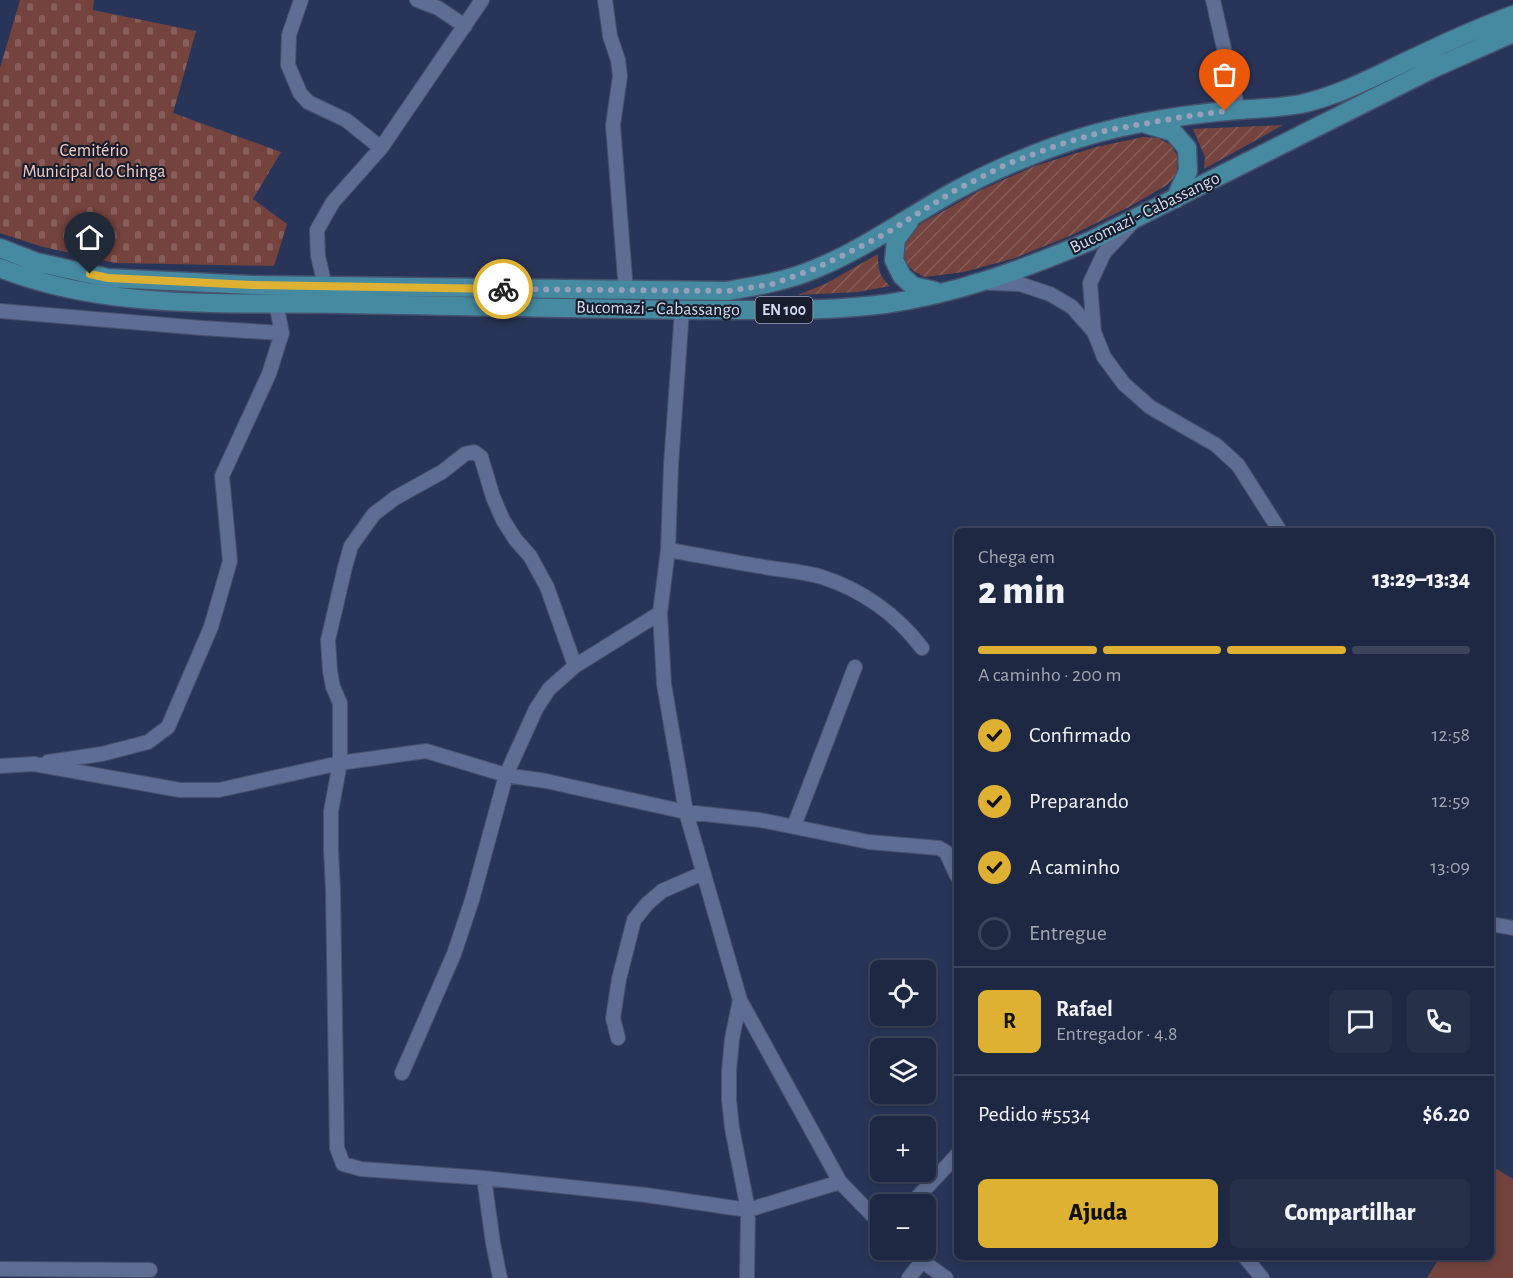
<!DOCTYPE html>
<html lang="pt">
<head>
<meta charset="utf-8">
<style>
  body { margin:0; font-family:"Alegreya Sans",sans-serif; background:#273049; color:#f1f3f6; height:100vh; display:flex; flex-direction:column; font-size:22px; white-space:nowrap }
  * { box-sizing:border-box; margin:0 }
  p { font-size:20px; color:#a1a6b2 }
  .icon { flex:none; width:33px; height:33px; fill:none; stroke:currentColor; stroke-width:2; stroke-linecap:round; stroke-linejoin:round }
  .map { position:relative; flex:1; overflow:hidden }
  .details { position:absolute; left:954px; top:528px; width:540px; height:732px; display:flex; flex-direction:column; background:#1f2842; border-radius:9px; box-shadow:0 3px 9px #0003,0 0 0 2px #3c445b }
  .details>* { flex:none }
  .fabs { position:absolute; left:870px; top:960px; display:grid; gap:12px }
  .fabs a { display:grid; place-items:center; width:66px; height:66px; border-radius:9px; background:#1f2842; box-shadow:0 3px 9px #0003,0 0 0 2px #3c445b; font-size:30px }
  .pin { position:absolute; display:grid; place-items:center; width:51px; height:51px; color:#fff; margin:-62px -26px; border-radius:50% 50% 50% 0; rotate:-45deg; box-shadow:0 0 6px #0007 }
  .pin .icon { rotate:45deg }
  .courier { position:absolute; display:grid; place-items:center; width:60px; height:60px; margin:-30px; border:4px solid #deb133; border-radius:50%; background:#fff; color:#222; box-shadow:0 2px 8px #0007 }
  .overview em { font-style:normal; font-weight:800 }
  .overview div { display:flex; flex-direction:column-reverse }
  .overview { display:flex; align-items:center; justify-content:space-between; height:102px; padding:0 24px }
  h1 { font-size:39px; font-weight:800; line-height:45px }
  .bar { display:grid; grid-template-columns:repeat(4,1fr); gap:9px 6px; align-content:center; height:72px; padding:0 24px }
  .bar i { height:8px; border-radius:4px; background:#3c445b }
  .bar .active { background:#deb133 }
  .bar p { grid-column:span 4 }
  .line { display:flex; align-items:center; gap:15px; padding:0 24px; border-top:2px solid #3c445b }
  .line div { flex:1 }
  .round { display:grid; place-items:center; flex:none; width:63px; height:63px; border-radius:9px; background:#273049 }
  ol { padding:0 24px; list-style:none }
  li { display:flex; align-items:center; gap:18px; height:66px }
  li p { margin-inline-start:auto }
  li .icon { padding:6px; border-radius:50%; background:#deb133; color:#111; stroke-width:4 }
  li:last-child { color:#a1a6b2 }
  li i { width:33px; height:33px; border:3px solid #3c445b; border-radius:50% }
  .button { display:flex; gap:12px; margin-top:auto; padding:12px 24px }
  .button a { flex:1; height:69px; border-radius:9px; background:#deb133; color:#111; font-size:24px; font-weight:800; line-height:69px; text-align:center }
  .button a+a { background:#273049; color:#f1f3f6 }
  .map>svg:first-child { display:block }
</style>
</head>
<body>
<div class="map">
<svg width="1513" height="1278" viewBox="0 0 1513 1278">
  <defs>
    <pattern id="cemetery-stones" width="16" height="16" patternUnits="userSpaceOnUse" patternTransform="scale(1.5)"><rect width="16" height="16" fill="#74433d"/><path d="M2 7V4a2 2 0 0 1 4 0v3zM10 15v-3a2 2 0 0 1 4 0v3z" fill="#875e59"/></pattern>
    <pattern id="garden-furrows" width="10" height="10" patternUnits="userSpaceOnUse" patternTransform="scale(1.5)"><rect width="10" height="10" fill="#74433d"/><path d="M-1 1l2-2M0 10L10 0M9 11l2-2" fill="none" stroke="#875e59"/></pattern>
  </defs>
  <rect width="100%" height="100%" fill="#293558"/>
  <path fill="#74433d" d="M1495,1168L1513,1179V1278H1427L1440,1257H1491V1174Z"/>
  <path fill="url(#cemetery-stones)" d="M20,0H94L93,10L196,31L173,113L281,152L253,199L287,224L274,266L115,263L43,247L0,233V68Z"/>
  <path fill="url(#garden-furrows)" d="M1283,125L1204,169L1205,157L1193,129Z
    M1143,137L1158,138L1171,145L1178,157L1177,174L1167,185L1127,208L1072,235L1015,258L964,272L925,277L915,272L906,263L902,251L907,236L922,223L981,190L1035,166L1096,147Z
    M878,254C878,269 879,276 890,286L858,292L798,295L827,283Z"/>
  <g fill="none" stroke-linecap="round" stroke-linejoin="round">
    <defs>
      <path id="minor" d="M301,0L289,35L288,65L300,93L308,102L346,120L381,148
        M417,0L438,8L465,26
        M605,0L610,36L618,60L620,76L613,125L626,291
        M1213,0L1238,110
        M989,283L1020,284L1050,294L1072,307L1094,332L1090,283L1104,253L1132,223
        M325,286L318,256L317,230L333,202L381,148L482,0
        M682,310L671,465L668,550L660,613L664,684L686,812L740,1000L840,1182L880,1223
        M0,311L202,328L282,333
        M1094,332L1104,357L1124,384L1150,407L1216,445L1238,465L1280,531
        M668,550C698,555 728,561 759,566C779,570 802,571 822,577C862,590 897,615 922,648
        M575,666L547,587L530,556L515,539L503,520L493,497L481,457L474,452L465,454L442,472L395,498L374,514L351,546L345,567L328,640L330,671L333,687L340,703V763L331,811V849L333,890L337,1148L343,1164L361,1169L484,1178L646,1195L748,1210L840,1182
        M48,762L102,754L148,742L168,727L211,627L230,561L222,476L269,374L282,333L276,303
        M0,766L34,764L180,790H219L340,763L426,751L506,775L546,781L686,812L760,820L869,842L939,848L946,852L957,876
        M794,826L855,667
        M1491,924L1513,928
        M740,1000L732,1039L729,1071V1100L732,1128L748,1210L747,1278
        M618,1038L613,1018L619,979L634,920L647,904L662,891L703,873
        M402,1073L454,954L472,900L506,775L536,709L549,689L575,666L660,613
        M484,1178L493,1243L500,1278
        M911,1204L957,1155
        M909,1250L922,1261L946,1278
        M1245,1257L1262,1278
        M0,1269L150,1270
        M909,1278L922,1261"/>
      <path id="major" d="M1146,124L1173,132L1187,148L1188,171L1175,199
        M909,222L896,239L894,260L902,276L913,286L935,291
        M0,248L36,262L108,278L252,285L727,291C757,286 787,281 815,269C864,249 907,218 953,192C986,174 1020,159 1056,146C1114,125 1176,115 1238,110C1259,108 1280,108 1301,104C1342,95 1379,74 1418,56C1449,41 1481,27 1513,15
        M0,268C109,311 230,302 345,304C479,306 613,310 747,310C793,310 839,310 885,304C956,294 1024,269 1090,241L1432,69L1513,33"/>
    </defs>
    <use href="#minor" stroke="#47516e" stroke-width="16"/>
    <use href="#major" stroke="#47516e" stroke-width="21"/>
    <use href="#minor" stroke="#5e6d93" stroke-width="14"/>
    <use href="#major" stroke="#468aa2" stroke-width="18"/>
  </g>
  <g fill="none" stroke-linecap="round" stroke-linejoin="round">
    <path stroke="#96a0ba" stroke-width="6" stroke-dasharray="0 10.8" d="M503,289L728,291L773,284L814,269L846,254L885,234L954,191L1007,164L1058,145L1108,130L1182,117L1225,111"/>
    <path stroke="#deb133" stroke-width="8" d="M90,274L108,278L252,285L503,289"/>
  </g>
  <g text-anchor="middle" dominant-baseline="central" stroke-width="4.5" stroke-linejoin="round" paint-order="stroke">
    <rect fill="#181e2d" stroke="#9aa2b5" stroke-width="1.5" x="755.5" y="297" width="57" height="26" rx="4.5"/>
    <g font-size="16" font-weight="bold" fill="#d1daef">
      <text x="784" y="310">EN 100</text>
    </g>
    <g font-size="18" fill="#f4cac4" stroke="#181e2d">
      <text x="94" y="151">Cemitério<tspan x="94" dy="21">Municipal do Chinga</tspan></text>
    </g>
    <g font-size="18" fill="#d1daef" stroke="#181e2d">
      <text transform="translate(1145 213) rotate(-26)">Bucomazi - Cabassango</text>
      <text transform="translate(658 309) rotate(1)">Bucomazi - Cabassango</text>
    </g>
  </g>
</svg>
<div class="fabs">
<a><svg class="icon" aria-label="locate" viewBox="0 0 24 24"><circle cx="12" cy="12" r="6"/><path d="M12 2v4M12 18v4M2 12h4M18 12h4"/></svg></a>
<a><svg class="icon" aria-label="layers" viewBox="0 0 24 24"><path d="M12 4l9 5-9 5-9-5zM3 14l9 5 9-5"/></svg></a>
<a>+</a>
<a>−</a>
</div>
<div class="pin" style="left:1225px;top:111px;background:#ea580c"><svg class="icon" aria-label="bag" viewBox="0 0 24 24"><path d="M5 8h14l-1 12H6zM9 8a3 3 0 0 1 6 0"/></svg></div>
<div class="pin" style="left:90px;top:274px;background:#1f2937"><svg class="icon" aria-label="home" viewBox="0 0 24 24"><path d="M3 11l9-7 9 7M6 9v11h12V9"/></svg></div>
<div class="courier" style="left:503px;top:289px"><svg class="icon" aria-label="bike" viewBox="0 0 24 24"><circle cx="6" cy="16" r="4"/><circle cx="18" cy="16" r="4"/><path d="M6 16l4-8h5l3 8M10 8l3 8H6M13 5h3"/></svg></div>
<section class="details">
<div class="overview"><div><h1>2 min</h1><p>Chega em</p></div><em>13:29–13:34</em></div>
<div class="bar"><i class="active"></i><i class="active"></i><i class="active"></i><i></i><p>A caminho · 200 m</p></div>
<ol>
<li><svg class="icon" aria-label="check" viewBox="0 0 24 24"><path d="M5 12l5 5 9-10"/></svg>Confirmado<p>12:58</p></li>
<li><svg class="icon" aria-label="check" viewBox="0 0 24 24"><path d="M5 12l5 5 9-10"/></svg>Preparando<p>12:59</p></li>
<li><svg class="icon" aria-label="check" viewBox="0 0 24 24"><path d="M5 12l5 5 9-10"/></svg>A caminho<p>13:09</p></li>
<li><i></i>Entregue</li>
</ol>
<div class="line" style="height:108px"><b class="round" style="background:#deb133;color:#111">R</b><div><b>Rafael</b><p>Entregador · 4.8</p></div><a class="round"><svg class="icon" aria-label="chat" viewBox="0 0 24 24"><path d="M4 5h16v11H9l-5 4z"/></svg></a><a class="round"><svg class="icon" aria-label="phone" viewBox="0 0 24 24"><path d="M5 4h4l2 5-3 2q2 4 5 5l2-3 5 2v4C11 20 4 13 5 4z"/></svg></a></div>
<div class="line" style="height:78px"><div>Pedido #5534</div><b>$6.20</b></div>
<div class="button"><a>Ajuda</a><a>Compartilhar</a></div>
</section>
</div>
</body>
</html>
